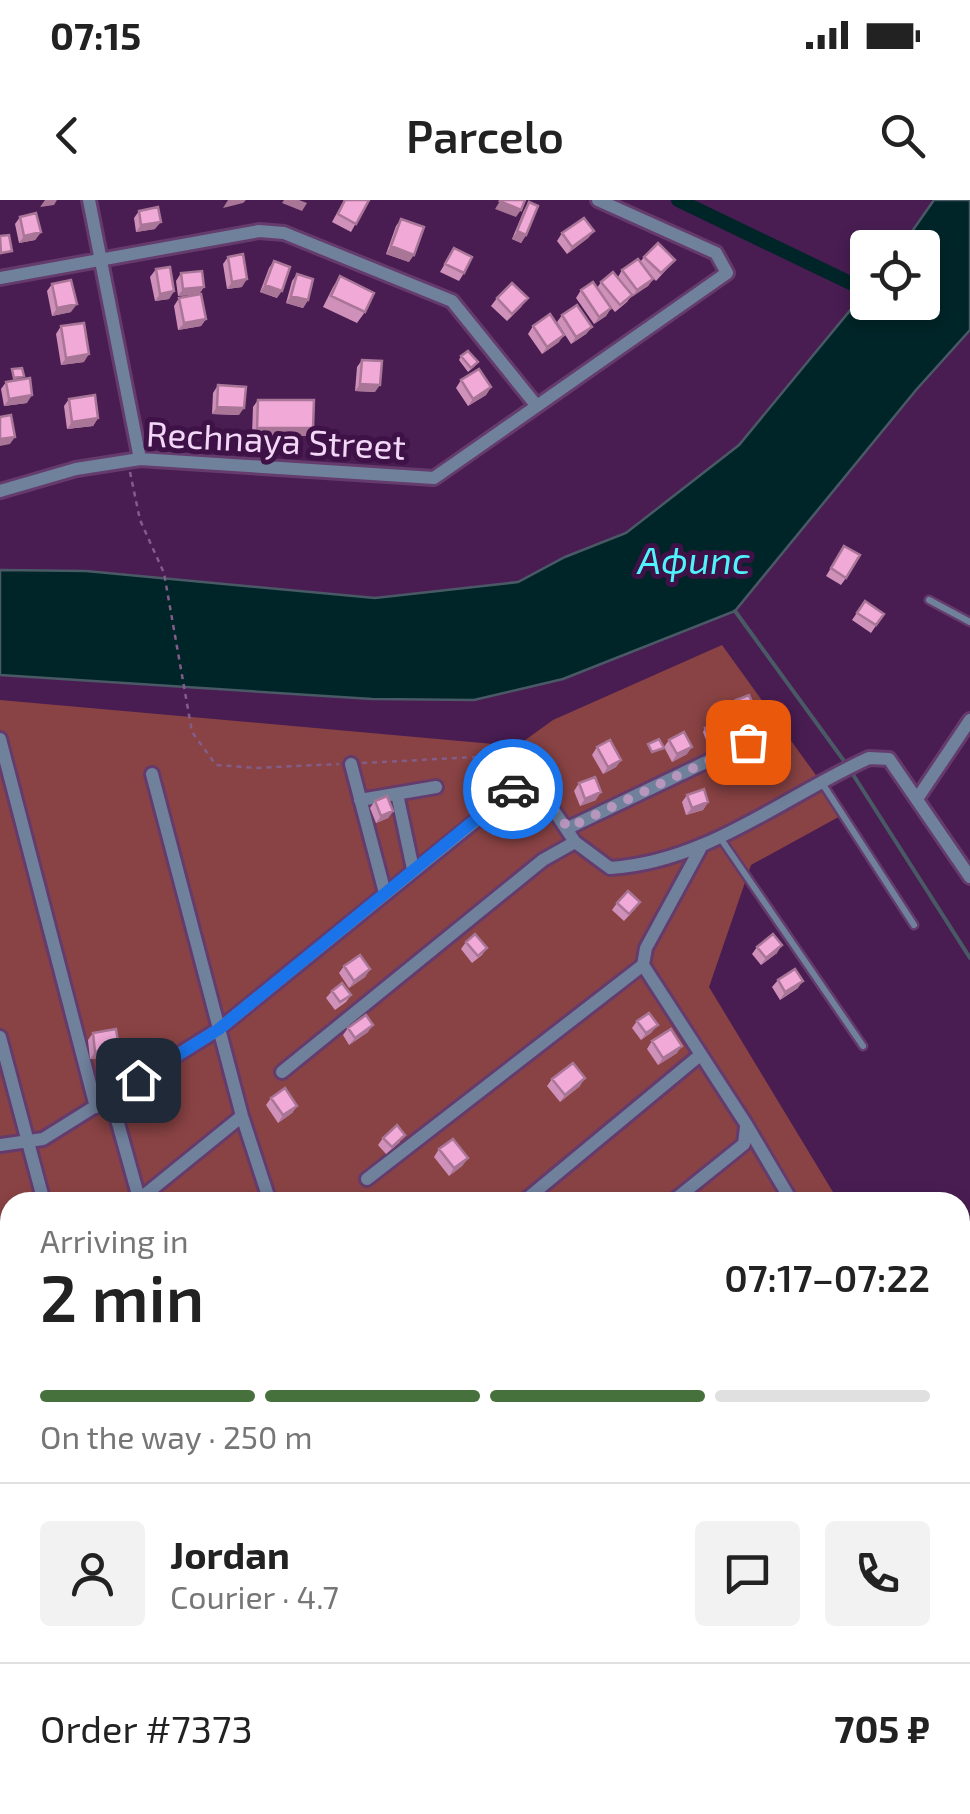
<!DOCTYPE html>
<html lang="en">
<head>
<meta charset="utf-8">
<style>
  body { margin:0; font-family:"Exo 2",sans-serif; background:#f2f2f2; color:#222; height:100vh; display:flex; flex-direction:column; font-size:38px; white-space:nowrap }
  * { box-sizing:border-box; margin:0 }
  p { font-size:32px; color:#767676 }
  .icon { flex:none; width:55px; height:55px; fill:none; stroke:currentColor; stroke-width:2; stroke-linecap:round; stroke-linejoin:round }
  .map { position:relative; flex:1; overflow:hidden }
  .details { position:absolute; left:0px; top:992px; width:970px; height:622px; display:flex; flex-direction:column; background:#fff; border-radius:30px 30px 0 0; box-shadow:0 5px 15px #0003 }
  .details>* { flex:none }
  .controls { position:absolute; left:850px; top:30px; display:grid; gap:20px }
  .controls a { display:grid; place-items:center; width:90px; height:90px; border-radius:10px; background:#fff; box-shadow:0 5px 15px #0003; font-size:50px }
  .pin { position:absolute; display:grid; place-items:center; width:85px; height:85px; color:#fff; margin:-42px; border-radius:20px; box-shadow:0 5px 15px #0006 }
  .courier { position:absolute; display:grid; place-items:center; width:100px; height:100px; margin:-50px; border:8px solid #1a73e8; border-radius:50%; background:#fff; color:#222; box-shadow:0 2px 12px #0007 }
  .summary em { font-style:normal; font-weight:600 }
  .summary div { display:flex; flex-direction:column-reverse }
  .summary { display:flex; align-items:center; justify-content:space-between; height:170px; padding:0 40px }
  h1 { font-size:65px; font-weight:600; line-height:75px }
  .bar { display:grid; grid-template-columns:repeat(4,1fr); gap:15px 10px; align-content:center; height:120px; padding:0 40px }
  .bar i { height:12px; border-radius:8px; background:#e0e0e0 }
  .bar .active { background:#46713d }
  .bar p { grid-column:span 4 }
  .line { display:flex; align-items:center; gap:25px; padding:0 40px; border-top:2px solid #e0e0e0 }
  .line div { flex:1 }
  .round { display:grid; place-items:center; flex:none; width:105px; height:105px; border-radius:10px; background:#f2f2f2 }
  .status { display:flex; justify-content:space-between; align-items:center; height:70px; padding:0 50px; background:#fff; direction:ltr }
  .status svg { height:28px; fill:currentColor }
  header { display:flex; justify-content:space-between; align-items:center; height:130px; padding:0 40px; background:#fff; font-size:45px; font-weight:600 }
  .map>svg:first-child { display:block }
</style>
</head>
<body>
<div class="status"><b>07:15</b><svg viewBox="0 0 49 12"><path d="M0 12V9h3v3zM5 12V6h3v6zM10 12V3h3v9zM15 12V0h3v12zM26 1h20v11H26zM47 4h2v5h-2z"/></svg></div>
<header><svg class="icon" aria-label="back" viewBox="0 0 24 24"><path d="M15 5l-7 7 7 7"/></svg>Parcelo<svg class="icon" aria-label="search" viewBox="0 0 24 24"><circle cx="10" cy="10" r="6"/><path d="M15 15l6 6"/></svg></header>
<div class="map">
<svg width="970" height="1614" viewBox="0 0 970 1614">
  <rect width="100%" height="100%" fill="#491d52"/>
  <path fill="#8a4344" d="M722,445L844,614L751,665L709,787L839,1002H10V1210L0,1201V500L517,546L553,520Z
    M267,1605H428L429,1614H268Z"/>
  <path fill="#002528" stroke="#495a66" stroke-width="2.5" d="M934,0H970V130L916,190L735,411L563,479L474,500L372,499L0,475V370L86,371L375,398L518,382L565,357L626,333L739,245L867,90L868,102H922V48L901,47Z
    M0,1233L10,1241V1390L0,1377Z"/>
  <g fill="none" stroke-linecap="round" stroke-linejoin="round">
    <path stroke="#495a66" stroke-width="4" d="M735,411L847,565
      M852,573L970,758"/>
    <path stroke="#002528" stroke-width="14" d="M678,0L867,91"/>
    <defs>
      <path id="service" d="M929,400L970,422
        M822,583L914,725
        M721,639L863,846"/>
      <path id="minor" d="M89,0L140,259
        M0,78L259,31L284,33L452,101L536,205
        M0,291L76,269L140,259L434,278L727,73L716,53L598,0
        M0,539L96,907
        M351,564L385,693
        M152,574L242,916L270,1002
        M397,594L413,669
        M917,599L970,520
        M360,600L436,587
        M568,628L748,542
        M700,649L646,748L643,765L746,924L792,1002
        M0,837L44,1002
        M282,872L543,660L575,642
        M111,898L140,1002
        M0,945L43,939L219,829L521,584L538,587L575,642L610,668C707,662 783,597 869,558L889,559L970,677
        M367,979L643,765
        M136,1002L242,916
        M523,1002L699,856
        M672,1002L744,944L746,927
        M0,1112L2,1113L10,1107
        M367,1605L368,1614"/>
    </defs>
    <use href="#service" stroke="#643b6c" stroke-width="11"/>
    <use href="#minor" stroke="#643b6c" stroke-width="18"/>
    <path stroke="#835d8a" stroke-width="2.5" stroke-dasharray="5 5" stroke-linecap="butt" d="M130,272L140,320L164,373L192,532L216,565L258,568L339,564
      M362,563L477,557L521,573
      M398,1605L400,1614"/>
    <use href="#service" stroke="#70819c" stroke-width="6"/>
    <use href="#minor" stroke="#70819c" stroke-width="12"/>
  </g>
  <path fill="#cf91ba" d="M344,0H369L351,32L332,22Z
    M529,2L526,35L521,43L512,39L524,10Z
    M139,11L155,29L136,32L134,18Z
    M20,17L41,32L35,40L19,43L15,24Z
    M401,19L409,62L386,54L396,26Z
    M594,31L588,38L567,54L557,41L562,33Z
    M454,48L464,73L459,81L440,72Z
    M228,57L242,87L227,89L223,64Z
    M644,57L675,60L656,81L649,73L653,79L648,86L631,96L627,102L615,112L608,104L611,108L606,116L594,124L576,98L581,90L597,88L601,82L618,77L622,70L640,62Z
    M274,61L277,98L260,92L269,68Z
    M156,69L174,91L169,99L155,101L150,77Z
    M181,73L204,87L199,94L178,96L176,81Z
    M297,74L308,100L303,108L286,103L292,81Z
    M340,76L365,112L357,123L323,107L333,87Z
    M52,84L71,112L52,116L47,91Z
    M179,98L206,119L201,126L178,130L174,106Z
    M497,98L522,106L507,121L491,106Z
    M562,115L592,127L586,134L571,144L557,122Z
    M61,126L84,162L61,165L56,134Z
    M533,126L559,142L542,154L528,134Z
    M461,156L475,166L468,172L459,160Z
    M362,160L375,192L355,191L357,167Z
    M461,180L491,187L486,195L468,206L456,188Z
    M6,182L27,203L4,206L1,189Z
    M218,185L239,215L212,214L213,193Z
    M69,199L98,218L93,226L67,229L64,206Z
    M258,200L308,236L252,235L253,207Z
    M844,346L846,378L841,385L826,376Z
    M865,401L884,414L871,433L852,420Z
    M736,500L756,511L751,519L738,524L731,507Z
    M705,528L718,544L709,548L703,532Z
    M669,540L687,554L672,562L664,547Z
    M597,547L621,560L616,567L603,574L592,555Z
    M740,560L764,566L759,573L744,583L735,567Z
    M579,583L596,600L580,606L574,591Z
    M687,595L708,602L703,610L686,615L682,602Z
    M375,601L393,611L388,618L376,623L370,608Z
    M617,703L635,709L624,721L612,710Z
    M466,742L487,748L482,755L472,763L461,749Z
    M757,747L777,753L761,765L752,754Z
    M344,766L370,769L365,777L349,788L339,773Z
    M778,780L798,788L780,800L772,787Z
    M332,791L351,795L346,802L335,810L326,798Z
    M637,821L652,832L641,840L632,828Z
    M348,828L368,832L349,845L343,835Z
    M93,833L119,848L114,856L90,859L88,840Z
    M652,841L677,853L658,865L647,849Z
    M552,879L580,886L560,902L547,886Z
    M271,898L297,906L292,913L278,923L266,905Z
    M383,938L400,942L386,954L378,945Z
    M439,949L468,958L462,966L449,976L434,957Z"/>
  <path fill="#a97697" d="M45,0H57L54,5L40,7Z
    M228,0H246L243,3L223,8Z
    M284,0H299L307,3L302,11L282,3Z
    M500,1L521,10L516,17L495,9Z
    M161,22L155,29L136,32L141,25Z
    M517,31L526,35L521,43L512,39Z
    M594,31L588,38L567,54L572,47Z
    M41,32L35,40L19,43L24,36Z
    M391,46L414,55L409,62L386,54Z
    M247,79L242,87L227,89L232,82Z
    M653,79L648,86L632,97L637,90Z
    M265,85L282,91L277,98L260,92Z
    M204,87L199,94L178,96L183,89Z
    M174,91L169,99L155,101L160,94Z
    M291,96L308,100L303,108L286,103Z
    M77,104L71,112L52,116L57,108Z
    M611,108L606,116L594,124L599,117Z
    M206,119L201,126L178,130L184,123Z
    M592,127L586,134L571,144L576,137Z
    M564,135L559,142L542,154L547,147Z
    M89,154L84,162L61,165L66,158Z
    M360,184L380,185L375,192L355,191Z
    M491,187L486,195L468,206L473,199Z
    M32,195L27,203L4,206L9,199Z
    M217,207L244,208L239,215L212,214Z
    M98,218L93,226L67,229L72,222Z
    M257,228H313L308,236L252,235Z
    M15,237L10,244L0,246V239Z
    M756,511L751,519L738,524L743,517Z
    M692,547L687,554L672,562L677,554Z
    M621,560L616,567L603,574L608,567Z
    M764,566L759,573L744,583L749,575Z
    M601,592L596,600L580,606L585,599Z
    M708,602L703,610L686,615L692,608Z
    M393,611L388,618L376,623L381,616Z
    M782,745L777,753L761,765L766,758Z
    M370,769L365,777L349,788L354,781Z
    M803,781L798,788L780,800L785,792Z
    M373,825L368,832L349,845L355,838Z
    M658,825L652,832L641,840L646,833Z
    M682,846L677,853L658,865L663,858Z
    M119,848L114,856L90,859L95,852Z
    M585,878L580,886L560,902L565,895Z
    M297,906L292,913L278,923L283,915Z
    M468,958L462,966L449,976L454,968Z"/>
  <path fill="#f1a9d8" stroke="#a97697" stroke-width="2.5" d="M345,0H369L356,24L338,14Z
    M501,0H525L521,10L500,1Z
    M529,2L538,6L526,35L517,31Z
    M158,7L161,22L141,25L139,11Z
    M36,13L41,32L24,36L20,17Z
    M584,18L594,31L572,47L562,33Z
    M401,19L424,27L414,55L391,46Z
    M9,35L12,51L1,53L0,36Z
    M658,43L675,60L661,73L644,57Z
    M454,48L472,57L464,73L445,64Z
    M243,54L247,79L232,82L228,57Z
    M638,59L653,79L637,90L622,70Z
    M274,61L290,67L282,91L265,85Z
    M170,67L174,91L160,94L156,69Z
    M202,71L204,87L183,89L181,73Z
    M613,72L632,95L620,105L601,82Z
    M297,74L313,79L308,100L291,96Z
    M340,76L374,93L365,112L331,96Z
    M71,80L77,104L57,108L52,84Z
    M593,82L611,108L599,117L581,90Z
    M512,83L528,98L512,114L497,98Z
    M201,94L206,119L184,123L179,98Z
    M577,105L592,127L576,137L562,115Z
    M550,114L564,135L547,147L533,126Z
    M84,123L89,154L66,158L61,126Z
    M468,151L478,162L471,168L461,156Z
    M362,160L382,161L380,185L360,184Z
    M22,168L24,176L14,178L12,169Z
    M479,169L491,187L473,199L461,180Z
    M30,178L32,195L9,199L6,182Z
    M218,185L246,187L244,208L217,207Z
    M95,195L98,218L72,222L69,199Z
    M258,200H314L313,228H257Z
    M11,215L15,237L0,239V217Z
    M844,346L860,355L846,378L831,368Z
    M865,401L884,414L876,425L857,413Z
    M749,495L756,511L743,517L736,500Z
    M715,525L721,541L712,544L705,528Z
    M684,532L692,547L677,554L669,540Z
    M659,539L664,548L652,552L648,544Z
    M610,540L621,560L608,567L597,547Z
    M755,551L764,566L749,575L740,560Z
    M595,577L601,592L585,599L579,583Z
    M704,589L708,602L692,608L687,595Z
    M387,596L393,611L381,616L375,601Z
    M628,691L640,702L629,714L617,703Z
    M475,734L487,748L478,756L466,742Z
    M773,734L782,745L766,758L757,747Z
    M360,755L370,769L354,781L344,766Z
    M795,769L803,781L785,792L778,780Z
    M342,783L351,795L340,802L332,791Z
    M649,813L658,825L646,833L637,821Z
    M366,815L373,825L355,838L348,828Z
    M116,829L119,848L95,852L93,833Z
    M671,829L682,846L663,858L652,841Z
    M573,863L585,878L565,895L552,879Z
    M285,888L297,906L283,915L271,898Z
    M397,925L405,935L392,947L383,938Z
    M453,939L468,958L454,968L439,949Z"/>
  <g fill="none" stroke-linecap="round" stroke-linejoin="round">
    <path stroke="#b796bd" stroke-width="10" stroke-dasharray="0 18" d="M513,589L522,584L538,587L568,628L748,542"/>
    <path stroke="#1a73e8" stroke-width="12" d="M138,880L219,829L513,589"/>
  </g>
  <g text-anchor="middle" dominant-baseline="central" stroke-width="10" stroke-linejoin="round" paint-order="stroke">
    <g font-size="35" fill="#f2d7f7" stroke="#3e1247">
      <text transform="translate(276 239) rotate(3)">Rechnaya Street</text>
    </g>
    <g font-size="38" font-style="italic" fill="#50f3fc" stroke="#3e1247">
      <text x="694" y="359">Афипс</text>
    </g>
  </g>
</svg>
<div class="controls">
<a><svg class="icon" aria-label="locate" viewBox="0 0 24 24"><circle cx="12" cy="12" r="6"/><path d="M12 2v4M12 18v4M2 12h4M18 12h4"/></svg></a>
</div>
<div class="pin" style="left:748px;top:542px;background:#ea580c"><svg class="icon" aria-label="bag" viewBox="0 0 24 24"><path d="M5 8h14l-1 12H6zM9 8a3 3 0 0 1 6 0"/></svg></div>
<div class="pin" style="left:138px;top:880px;background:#1f2937"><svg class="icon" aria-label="home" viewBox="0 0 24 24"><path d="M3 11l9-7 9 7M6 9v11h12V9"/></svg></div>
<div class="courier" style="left:513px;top:589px"><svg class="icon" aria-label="car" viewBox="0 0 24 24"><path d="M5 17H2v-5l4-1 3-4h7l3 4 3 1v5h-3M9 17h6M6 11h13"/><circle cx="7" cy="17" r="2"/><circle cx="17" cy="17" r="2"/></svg></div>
<section class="details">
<div class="summary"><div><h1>2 min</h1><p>Arriving in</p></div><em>07:17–07:22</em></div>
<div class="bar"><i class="active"></i><i class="active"></i><i class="active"></i><i></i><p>On the way · 250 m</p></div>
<div class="line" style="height:180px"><a class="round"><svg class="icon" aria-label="person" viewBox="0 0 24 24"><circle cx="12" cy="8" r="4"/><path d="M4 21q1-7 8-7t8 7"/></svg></a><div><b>Jordan</b><p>Courier · 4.7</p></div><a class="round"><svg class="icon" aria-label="chat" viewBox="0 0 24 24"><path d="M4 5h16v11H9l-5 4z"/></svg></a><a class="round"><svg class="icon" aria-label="phone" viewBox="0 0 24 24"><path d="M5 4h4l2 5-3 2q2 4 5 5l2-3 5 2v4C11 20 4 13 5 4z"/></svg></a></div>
<div class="line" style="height:130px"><div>Order #7373</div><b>705 ₽</b></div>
</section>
</div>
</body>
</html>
